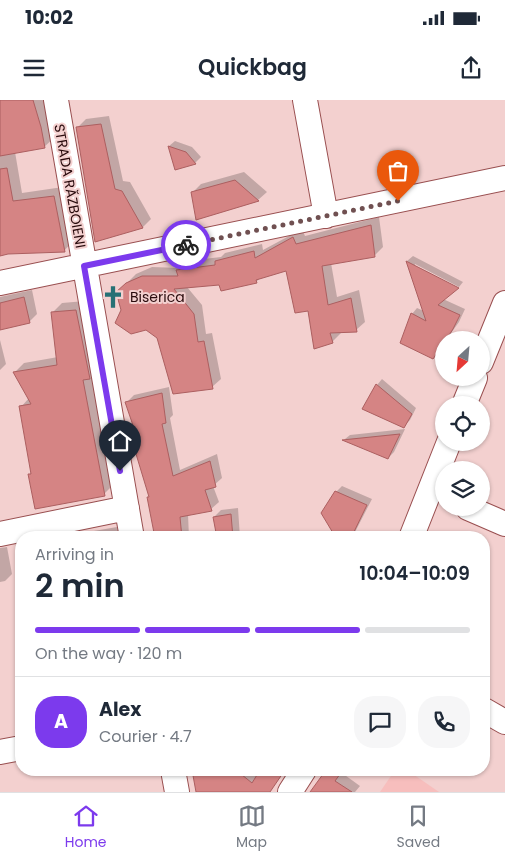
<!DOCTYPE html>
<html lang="en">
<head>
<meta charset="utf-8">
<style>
  body { margin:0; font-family:Poppins,sans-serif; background:#f6f6f7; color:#1f2937; height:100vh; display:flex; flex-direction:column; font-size:19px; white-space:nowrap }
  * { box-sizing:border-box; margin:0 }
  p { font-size:16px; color:#747a83 }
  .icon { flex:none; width:28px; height:28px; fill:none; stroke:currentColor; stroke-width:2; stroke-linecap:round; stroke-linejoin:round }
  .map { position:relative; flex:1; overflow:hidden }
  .drawer { position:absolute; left:15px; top:431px; width:475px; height:245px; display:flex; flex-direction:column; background:#fff; border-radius:20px; box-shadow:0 1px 4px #0004 }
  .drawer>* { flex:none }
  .needle { width:32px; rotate:206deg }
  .tools { position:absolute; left:435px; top:231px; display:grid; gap:10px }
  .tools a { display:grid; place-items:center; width:55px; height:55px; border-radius:50%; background:#fff; box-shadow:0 1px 4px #0004; font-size:25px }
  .pin { position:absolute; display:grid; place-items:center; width:42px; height:42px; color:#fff; margin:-51px -21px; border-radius:50% 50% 50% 0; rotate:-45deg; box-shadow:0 0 5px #0007 }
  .pin .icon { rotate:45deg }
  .courier { position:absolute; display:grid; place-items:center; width:50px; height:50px; margin:-25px; border:4px solid #7c3aed; border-radius:50%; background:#fff; color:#222; box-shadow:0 1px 6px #0007 }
  .headline em { font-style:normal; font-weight:600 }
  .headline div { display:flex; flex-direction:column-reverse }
  .headline { display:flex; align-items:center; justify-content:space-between; height:85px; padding:0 20px }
  h1 { font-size:32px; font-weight:600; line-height:38px }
  .bar { display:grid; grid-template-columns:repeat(4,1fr); gap:8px 5px; align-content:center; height:60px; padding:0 20px }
  .bar i { height:6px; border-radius:4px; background:#e0e1e3 }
  .bar .active { background:#7c3aed }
  .bar p { grid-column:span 4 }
  .line { display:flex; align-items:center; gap:12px; padding:0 20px; border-top:1px solid #e0e1e3 }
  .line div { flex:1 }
  .round { display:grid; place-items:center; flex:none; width:52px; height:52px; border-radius:20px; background:#f6f6f7 }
  .status { display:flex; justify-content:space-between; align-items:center; height:35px; padding:0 25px; background:#fff; direction:ltr }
  .status svg { height:14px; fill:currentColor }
  header { display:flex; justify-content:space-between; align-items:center; height:65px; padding:0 20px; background:#fff; font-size:22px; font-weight:600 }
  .menu { display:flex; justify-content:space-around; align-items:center; height:70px; border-top:1px solid #e0e1e3; background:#fff; font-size:14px; color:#747a83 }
  .menu a { display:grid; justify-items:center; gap:2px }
  .menu .active { color:#7c3aed }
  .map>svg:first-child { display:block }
</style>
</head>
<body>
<div class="status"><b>10:02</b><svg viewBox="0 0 49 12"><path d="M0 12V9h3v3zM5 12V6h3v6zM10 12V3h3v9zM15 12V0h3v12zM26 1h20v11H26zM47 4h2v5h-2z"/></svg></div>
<header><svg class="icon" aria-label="menu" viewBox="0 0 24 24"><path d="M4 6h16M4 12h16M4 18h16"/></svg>Quickbag<svg class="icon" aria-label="share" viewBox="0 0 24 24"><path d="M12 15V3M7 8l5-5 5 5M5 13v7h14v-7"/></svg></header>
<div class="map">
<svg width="505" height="692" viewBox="0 0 505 692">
  <rect width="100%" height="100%" fill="#f3d0cf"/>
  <path fill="#f7bebd" d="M395,670H407L439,692H380Z"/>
  <path fill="#0003" d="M0,0H45L54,38L44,47L15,52L22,93L63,87L73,141L64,151L7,153L0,155Z
    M109,16L123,81L130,82L151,119L143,127L96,141L77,28L86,19Z
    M175,41L192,47L201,57L195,63L176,69L169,46Z
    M244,72L267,92L258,100L197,119L192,93L201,84Z
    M379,117L383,147L374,156L331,163L337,197L359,190L365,222L356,230L340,231L341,233L332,242L309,210L287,169L261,177L256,182L187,187L202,205L206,234L212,233L221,279L212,287L158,237L122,210L126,184L136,174L152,167L180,168L186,161L221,157L225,153L262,144L263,150L302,129L305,136Z
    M413,156L463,182L459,187L415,164V167L443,199L465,209L459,222L446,240H444V244L433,257L412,214L417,208L424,211L407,161Z
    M32,190L37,214L29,222L0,228V197Z
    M85,201L113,385L104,394L29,375L32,372L21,307L29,298L15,272L24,263L58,257L52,213L62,203Z
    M0,240L6,264L0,270Z
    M382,279L416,308L410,320L404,326L377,285Z
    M169,287L173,315L170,318L180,370L217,354L222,378L213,386L219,402L211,409L188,414L189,438H156L148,398L150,396L135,344L140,339L127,302L134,295Z
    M405,329L394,352L388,358L345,339L350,335Z
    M342,386L372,399L354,434L351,438L336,392Z
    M238,408L240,438H218L214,417L221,410Z
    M117,427L119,438H83L88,432Z
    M7,447L12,474L5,481L0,482V448Z
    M193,670H286L269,692H197Z
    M327,670H344L342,673L360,686L355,692H312Z"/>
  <path fill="#d58484" stroke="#ac5f60" d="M0,0H33L41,27L45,48L0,56Z
    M101,24L115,89L122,91L143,128L95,142L76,27Z
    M168,46L186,52L196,64L175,70Z
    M7,68L13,101L54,96L65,152L8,154L0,156V69Z
    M235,80L259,101L196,120L191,92Z
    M371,125L375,157L322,166L328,205L351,198L357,232L330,233L333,243L314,249L308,211L295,213L286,171L256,180L257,183L221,191L219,185L174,189L194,214L198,242L204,241L213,289L173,294L157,238L146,230L131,234L115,223L121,210L116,192L126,183L142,176H178L176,170L215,165V161L254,151L255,158L293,137L296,144Z
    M406,161L459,188L438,205L460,215L453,229L446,240H444V243L433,259L400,243L411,213L426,221Z
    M24,197L30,223L0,230V203Z
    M76,210L90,279L83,280L105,396L35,409L28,374H31L19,306L31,304L13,272L57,265L51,212Z
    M376,284L412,314L404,328L362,309Z
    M162,293L166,323L162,324L173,376L210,361L216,387L205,390L212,411L180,417L182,438H155L147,397H149L133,344L139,343L125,302Z
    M400,334L388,359L342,340Z
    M335,391L367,405L351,438H341L333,433L321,413Z
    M231,414L233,438H217L213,417Z
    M192,670H236L252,683L260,670H285L270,692H196Z
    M326,670H343L335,681L352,692H310Z"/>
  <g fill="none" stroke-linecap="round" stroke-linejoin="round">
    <defs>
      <path id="minor" d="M56,0L132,438
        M305,0L326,116
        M0,183L505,78
        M481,262L505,203
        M464,305L475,278
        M468,408L505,424
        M0,434L127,408
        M411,438L449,342
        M484,610L505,622
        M0,652L21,648
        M173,670L177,692
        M290,692L304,670"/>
    </defs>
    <use href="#minor" stroke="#994f50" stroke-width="26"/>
    <use href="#minor" stroke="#fff" stroke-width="24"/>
  </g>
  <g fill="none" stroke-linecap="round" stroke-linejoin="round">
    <path stroke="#705051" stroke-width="5" stroke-dasharray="0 9" d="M186,145L398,101"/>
    <path stroke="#7c3aed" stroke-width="6" d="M120,371L84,166L186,145"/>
  </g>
  <defs>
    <symbol id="church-bare" viewBox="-9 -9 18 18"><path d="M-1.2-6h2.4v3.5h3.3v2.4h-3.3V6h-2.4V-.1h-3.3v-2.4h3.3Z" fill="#267175" stroke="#f3d0cf" stroke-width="2.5" paint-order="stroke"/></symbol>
  </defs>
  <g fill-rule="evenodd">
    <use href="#church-bare" x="97" y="181" width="32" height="32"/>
  </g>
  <g text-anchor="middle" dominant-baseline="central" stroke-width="4" stroke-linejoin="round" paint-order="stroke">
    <g font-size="14" fill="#290b0d" stroke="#f3d0cf">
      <text transform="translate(70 86) rotate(80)">STRADA RĂZBOIENI</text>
    </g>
    <g font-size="14" fill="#290b0d" stroke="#f3d0cf" text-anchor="start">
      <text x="130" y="197">Biserica</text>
    </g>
  </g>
</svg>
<div class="tools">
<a><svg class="needle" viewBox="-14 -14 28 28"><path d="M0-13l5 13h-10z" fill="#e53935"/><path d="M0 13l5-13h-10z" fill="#747a83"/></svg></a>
<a><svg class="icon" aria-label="locate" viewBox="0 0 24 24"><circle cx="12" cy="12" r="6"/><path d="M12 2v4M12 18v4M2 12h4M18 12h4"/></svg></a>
<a><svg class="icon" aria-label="layers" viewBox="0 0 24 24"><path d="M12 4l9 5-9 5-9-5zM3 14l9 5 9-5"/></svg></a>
</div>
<div class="pin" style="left:398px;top:101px;background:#ea580c"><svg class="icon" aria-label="bag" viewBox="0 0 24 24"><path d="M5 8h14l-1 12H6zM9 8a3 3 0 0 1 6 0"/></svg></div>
<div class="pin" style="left:120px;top:371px;background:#1f2937"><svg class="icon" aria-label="home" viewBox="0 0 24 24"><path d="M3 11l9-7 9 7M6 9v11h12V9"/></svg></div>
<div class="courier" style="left:186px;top:145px"><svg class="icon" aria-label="bike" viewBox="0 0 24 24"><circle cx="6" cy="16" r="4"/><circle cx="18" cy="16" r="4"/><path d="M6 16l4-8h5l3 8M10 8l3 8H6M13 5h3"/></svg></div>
<section class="drawer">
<div class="headline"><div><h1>2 min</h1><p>Arriving in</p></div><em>10:04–10:09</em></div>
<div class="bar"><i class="active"></i><i class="active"></i><i class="active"></i><i></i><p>On the way · 120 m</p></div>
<div class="line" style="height:90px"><b class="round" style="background:#7c3aed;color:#fff">A</b><div><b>Alex</b><p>Courier · 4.7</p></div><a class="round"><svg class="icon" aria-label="chat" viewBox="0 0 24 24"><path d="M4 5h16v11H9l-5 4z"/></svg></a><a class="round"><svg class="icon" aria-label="phone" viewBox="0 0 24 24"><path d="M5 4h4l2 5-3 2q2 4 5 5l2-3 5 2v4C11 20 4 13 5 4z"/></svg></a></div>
</section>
</div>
<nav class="menu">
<a class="active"><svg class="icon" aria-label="home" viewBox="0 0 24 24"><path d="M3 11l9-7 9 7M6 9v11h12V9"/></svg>Home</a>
<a><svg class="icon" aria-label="map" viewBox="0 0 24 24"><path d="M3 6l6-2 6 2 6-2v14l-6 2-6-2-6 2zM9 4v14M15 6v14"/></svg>Map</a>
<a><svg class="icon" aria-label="saved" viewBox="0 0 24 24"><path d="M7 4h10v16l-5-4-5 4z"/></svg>Saved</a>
</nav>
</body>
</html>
